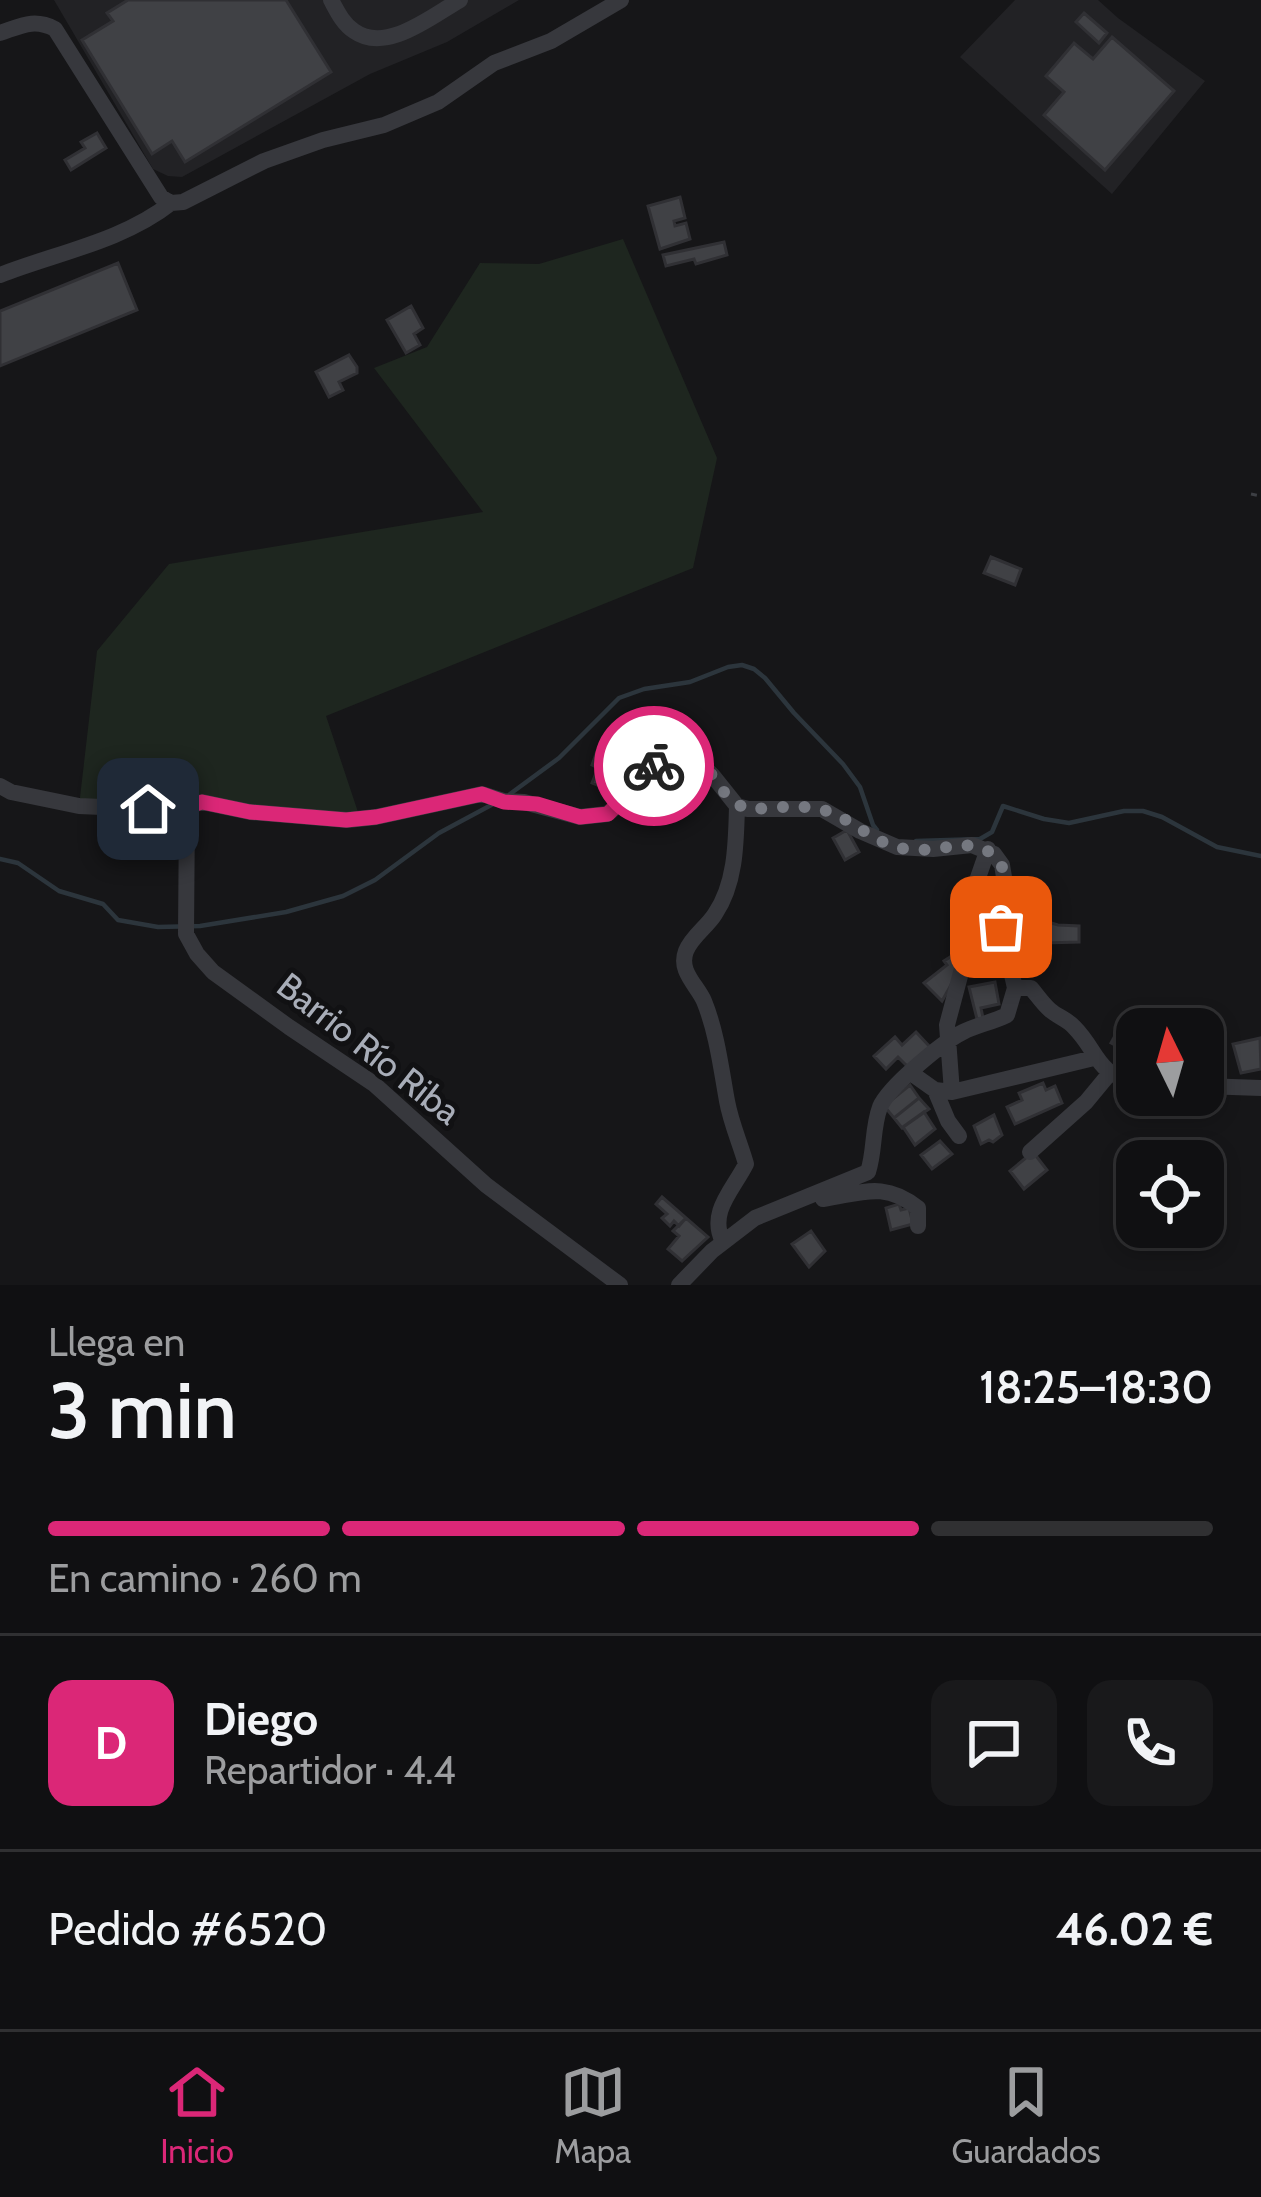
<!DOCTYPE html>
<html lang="es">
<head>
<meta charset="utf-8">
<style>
  body { margin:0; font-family:Cabin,sans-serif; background:#19191b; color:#f1f3f6; height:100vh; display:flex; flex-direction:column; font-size:45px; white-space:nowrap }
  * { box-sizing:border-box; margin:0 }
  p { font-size:39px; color:#9c9d9f }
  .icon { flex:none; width:66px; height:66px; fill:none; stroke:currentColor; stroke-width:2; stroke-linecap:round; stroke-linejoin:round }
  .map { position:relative; height:1285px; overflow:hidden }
  .side { display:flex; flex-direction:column; background:#101012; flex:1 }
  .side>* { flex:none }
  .needle { width:78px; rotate:355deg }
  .fabs { position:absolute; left:1116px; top:1008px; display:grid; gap:24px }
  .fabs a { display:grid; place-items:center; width:108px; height:108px; border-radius:24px; background:#101012; box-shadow:0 6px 18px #0003,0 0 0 3px #303032; font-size:60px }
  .pin { position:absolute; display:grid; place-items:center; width:102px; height:102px; color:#fff; margin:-51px; border-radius:24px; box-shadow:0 6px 18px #0006 }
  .courier { position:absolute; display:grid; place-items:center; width:120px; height:120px; margin:-60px; border:9px solid #db2777; border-radius:50%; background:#fff; color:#222; box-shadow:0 3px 15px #0007 }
  .headline em { font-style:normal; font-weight:600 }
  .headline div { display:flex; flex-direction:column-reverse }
  .headline { display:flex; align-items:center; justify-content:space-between; height:204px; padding:0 48px }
  h1 { font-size:78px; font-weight:600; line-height:90px }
  .bar { display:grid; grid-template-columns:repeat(4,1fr); gap:18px 12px; align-content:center; height:144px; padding:0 48px }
  .bar i { height:15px; border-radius:9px; background:#303032 }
  .bar .selected { background:#db2777 }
  .bar p { grid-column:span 4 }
  .line { display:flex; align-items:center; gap:30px; padding:0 48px; border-top:3px solid #303032 }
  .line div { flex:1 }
  .round { display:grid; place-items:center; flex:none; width:126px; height:126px; border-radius:24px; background:#19191b }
  .menu { display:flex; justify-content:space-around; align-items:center; height:168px; border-top:3px solid #303032; background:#101012; font-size:33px; color:#9c9d9f }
  .menu a { display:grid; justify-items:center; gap:6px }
  .menu .selected { color:#db2777 }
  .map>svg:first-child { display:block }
</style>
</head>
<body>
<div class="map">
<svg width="1261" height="1285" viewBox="0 0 1261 1285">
  <rect width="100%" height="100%" fill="#161618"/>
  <path fill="#222225" d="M54,0H519L447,42L370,74L182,177L168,176L153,169Z
    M1015,0H1098L1118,18L1205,81L1112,194L960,57Z"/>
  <path fill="#1e261f" d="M623,239L717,458L693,568L326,716L360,818L202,802L79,806L97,651L169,564L483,512L374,368L427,347L480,263L539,264Z"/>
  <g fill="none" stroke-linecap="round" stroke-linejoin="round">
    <path stroke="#2c353c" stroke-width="4.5" d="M510,794L559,758L619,698L644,689L690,682L728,667L742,665L754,669L765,678L794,713L843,764L860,787L873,825L877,830
      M916,841L980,839L992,832L1003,806L1044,819L1069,823L1124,811H1143L1162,817L1217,847L1261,856
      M0,859L18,863L59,891L103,904L118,920L158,927L200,926L286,912L343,896L375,880L439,833L495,803"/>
  </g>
  <path fill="#404145" stroke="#303034" stroke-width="3" d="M128,0H286L331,72L185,162L172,141L152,154L82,40L113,21L107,13Z
    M1084,13L1107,33L1099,43L1076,22Z
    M1112,37L1174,91L1105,170L1044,115L1064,92L1046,76L1074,43L1093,59Z
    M97,133L106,148L71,170L65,160L85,148L81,142Z
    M680,197L685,218L674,221L675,226L686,223L690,239L660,249L648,206Z
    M724,242L727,255L696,264L694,259L666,266L663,255Z
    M118,263L137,310L0,366V311Z
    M411,306L423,328L414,334L420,345L406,353L387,320Z
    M349,355L357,367V373L339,382L343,390L329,397L316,372Z
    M991,557L1021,569L1015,585L984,573Z
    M609,744L621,748L618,755L633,762L620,794L592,783L598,768L592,765L597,751L604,754Z
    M847,830L859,852L845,860L833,838Z
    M1048,922L1058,925L1079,926V942L1045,943V940H1035L1033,943L1032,925Z
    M958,952L956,976L942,1001L924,983L947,965L944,961Z
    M991,952L996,970L966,976L965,958Z
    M995,982L999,1004L981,1008L983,1018L977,1019L969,987Z
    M1122,1023L1137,1030V1057L1111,1043Z
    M916,1032L930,1047L908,1067L898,1057L886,1069L874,1056L895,1037L902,1045Z
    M1260,1038L1261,1069L1241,1073L1233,1044Z
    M1043,1083L1046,1090L1055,1086L1062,1103L1015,1124L1007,1107L1022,1100L1019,1093Z
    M910,1085L919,1098L894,1118L884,1106Z
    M919,1098L929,1109L902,1128L894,1118Z
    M924,1112L935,1129L915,1145L903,1127Z
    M994,1115L1002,1135L993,1142L989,1140L981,1144L974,1126Z
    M940,1141L952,1154L932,1169L921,1155Z
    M1033,1152L1047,1170L1024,1189L1010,1171Z
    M662,1197L686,1218L679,1226L674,1221L670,1226L662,1218L667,1214L656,1204Z
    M899,1204L901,1210L909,1208L913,1224L891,1230L886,1208Z
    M686,1218L708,1237L682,1261L668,1249L679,1236L673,1231Z
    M811,1231L825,1251L809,1267L792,1244Z"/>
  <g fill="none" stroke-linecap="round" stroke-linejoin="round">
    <path stroke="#3d3f44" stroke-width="3" stroke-dasharray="6 9" stroke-linecap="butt" d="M1251,494L1261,496"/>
    <path stroke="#37383d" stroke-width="16" d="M331,0C337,11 343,24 354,31C386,54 432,16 460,0
      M0,33C21,26 34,18 55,29L161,197L171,203L183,202L264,161L323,140L384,125L438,102L494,63L551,41L621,0
      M0,275C56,253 123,241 171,203
      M0,786L11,792L79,806L148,809L187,807L202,802L250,812L347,820L376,817L482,794L504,801L524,802L580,817L607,814L622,802L649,768L673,758L690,757L696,759L713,776L737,806L748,809H822L860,831L897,847L933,849L972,845L994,854L1002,865L1004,877L1001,927L1015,988L1007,1015C993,1022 977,1025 963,1032C943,1042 889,1086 880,1107C872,1128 875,1151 868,1172L755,1218L712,1251L679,1285
      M187,807L186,934L197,954L213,972L289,1027L374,1084L486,1185L620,1285
      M1015,988H1031C1037,995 1043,1004 1050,1010C1058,1017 1067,1019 1074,1027C1099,1052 1095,1075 1137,1082
      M911,1073L935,1090L952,1092L1094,1058
      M1203,1086L1261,1088
      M935,1090L948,1121L959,1136
      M952,1092L947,1025L972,931L970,914L972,895L988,849
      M1030,1152L1086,1102L1110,1073
      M823,1199C863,1193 884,1181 918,1208V1226
      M723,1242C708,1212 733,1190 746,1164C740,1143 731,1123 727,1101C721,1068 717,1033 704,1001C697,985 678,971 686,951C692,936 707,927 715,914C736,883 736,842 737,806"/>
  </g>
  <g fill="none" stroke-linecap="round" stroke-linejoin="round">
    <path stroke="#757880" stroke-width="12" stroke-dasharray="0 21.6" d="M654,766C719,737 704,794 748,809C770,809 800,803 823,810C856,819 876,849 916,850C950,851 979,832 1002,865L1001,927"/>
    <path stroke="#db2777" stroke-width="15" d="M148,809L187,807L202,802L250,812L346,820L376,817L482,794L504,802L537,804L580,817L608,814L654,766"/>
  </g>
  <g text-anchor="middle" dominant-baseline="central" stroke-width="10" stroke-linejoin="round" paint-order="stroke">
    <g font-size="36" fill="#a8adb8" stroke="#111113">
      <text transform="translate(369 1048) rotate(38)">Barrio Río Riba</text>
    </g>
  </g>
</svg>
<div class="fabs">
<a><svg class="needle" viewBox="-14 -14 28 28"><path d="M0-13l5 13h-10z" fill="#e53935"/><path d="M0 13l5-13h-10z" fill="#9c9d9f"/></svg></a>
<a><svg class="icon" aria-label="locate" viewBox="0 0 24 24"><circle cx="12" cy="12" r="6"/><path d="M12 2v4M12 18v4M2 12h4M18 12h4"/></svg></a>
</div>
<div class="pin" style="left:1001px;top:927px;background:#ea580c"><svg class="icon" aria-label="bag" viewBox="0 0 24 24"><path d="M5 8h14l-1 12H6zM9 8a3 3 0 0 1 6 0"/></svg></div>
<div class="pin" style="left:148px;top:809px;background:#1f2937"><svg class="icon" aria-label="home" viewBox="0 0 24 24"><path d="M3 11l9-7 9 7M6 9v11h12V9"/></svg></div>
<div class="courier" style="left:654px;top:766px"><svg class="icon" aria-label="bike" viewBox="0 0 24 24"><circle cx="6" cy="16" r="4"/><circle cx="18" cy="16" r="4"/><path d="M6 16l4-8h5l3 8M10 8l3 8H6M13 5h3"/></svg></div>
</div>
<section class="side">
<div class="headline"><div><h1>3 min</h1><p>Llega en</p></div><em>18:25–18:30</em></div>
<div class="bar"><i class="selected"></i><i class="selected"></i><i class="selected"></i><i></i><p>En camino · 260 m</p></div>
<div class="line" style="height:216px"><b class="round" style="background:#db2777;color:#fff">D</b><div><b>Diego</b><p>Repartidor · 4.4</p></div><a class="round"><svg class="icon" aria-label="chat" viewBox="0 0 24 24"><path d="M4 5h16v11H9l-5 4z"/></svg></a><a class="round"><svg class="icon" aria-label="phone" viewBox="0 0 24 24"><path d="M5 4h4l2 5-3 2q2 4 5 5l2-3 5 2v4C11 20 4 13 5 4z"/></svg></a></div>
<div class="line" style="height:156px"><div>Pedido #6520</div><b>46.02 €</b></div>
</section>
<nav class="menu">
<a class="selected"><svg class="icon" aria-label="home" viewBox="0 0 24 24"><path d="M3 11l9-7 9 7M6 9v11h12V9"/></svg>Inicio</a>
<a><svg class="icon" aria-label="map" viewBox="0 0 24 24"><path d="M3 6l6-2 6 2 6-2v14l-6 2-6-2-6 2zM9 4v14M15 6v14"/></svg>Mapa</a>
<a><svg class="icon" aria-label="saved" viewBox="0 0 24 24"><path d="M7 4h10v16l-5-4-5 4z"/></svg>Guardados</a>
</nav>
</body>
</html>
